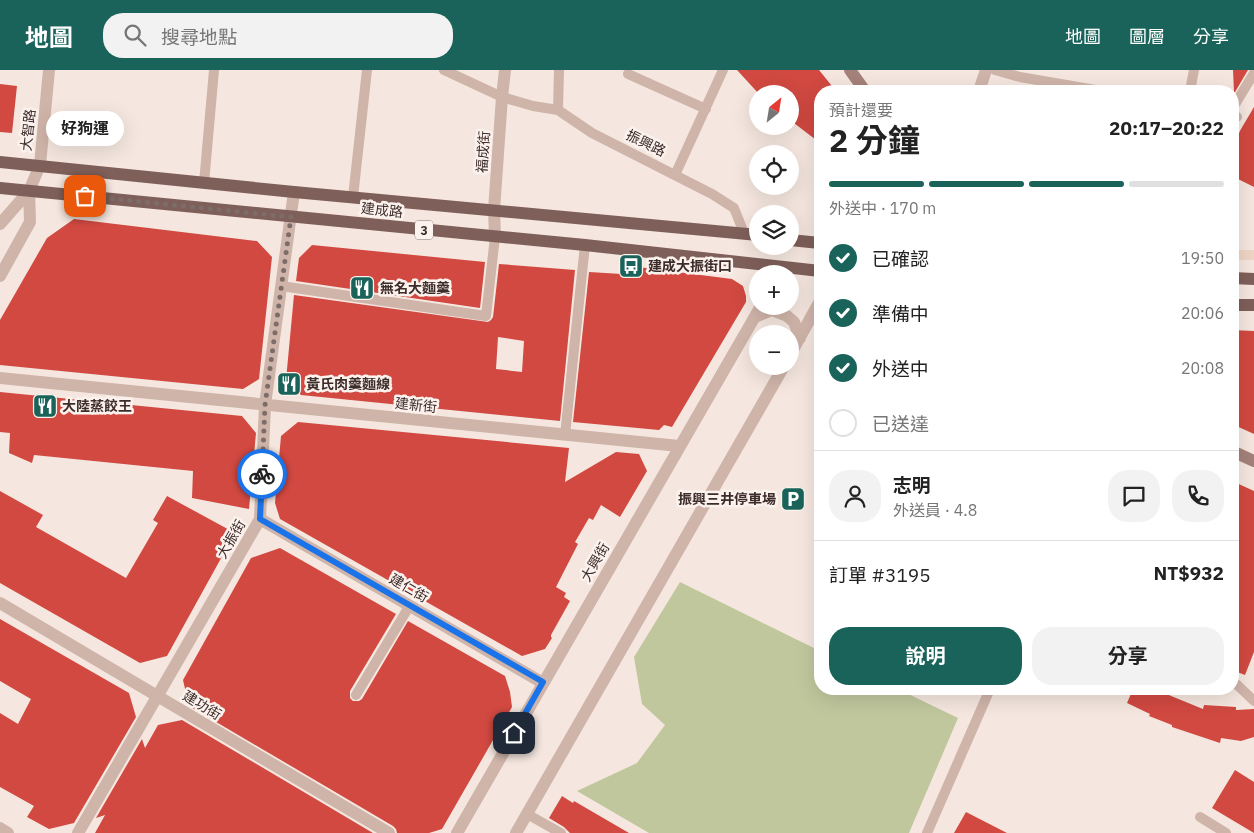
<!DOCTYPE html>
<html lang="zh-TW">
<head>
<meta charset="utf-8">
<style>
  body { margin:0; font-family:"IBM Plex Sans","Noto Sans TC",sans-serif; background:#f2f2f2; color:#222; height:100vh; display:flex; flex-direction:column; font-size:19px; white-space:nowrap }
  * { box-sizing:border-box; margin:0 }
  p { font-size:16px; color:#767676 }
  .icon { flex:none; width:28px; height:28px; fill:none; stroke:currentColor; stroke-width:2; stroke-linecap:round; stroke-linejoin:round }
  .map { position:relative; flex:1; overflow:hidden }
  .sheet { position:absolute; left:814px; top:15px; width:425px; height:610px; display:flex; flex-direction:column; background:#fff; border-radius:20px; box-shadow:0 5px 20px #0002 }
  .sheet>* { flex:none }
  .needle { width:32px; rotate:30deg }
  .fabs { position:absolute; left:749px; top:15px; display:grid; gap:10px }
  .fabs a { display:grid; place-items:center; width:50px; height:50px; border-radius:50%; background:#fff; box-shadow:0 5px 20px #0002; font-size:25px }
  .pin { position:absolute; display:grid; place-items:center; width:42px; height:42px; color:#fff; margin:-21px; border-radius:10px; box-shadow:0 2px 8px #0006 }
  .courier { position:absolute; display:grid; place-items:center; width:50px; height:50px; margin:-25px; border:4px solid #1a73e8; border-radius:50%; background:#fff; color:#222; box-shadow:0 1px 6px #0007 }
  .bubble { position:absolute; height:35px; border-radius:18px; background:#fff; box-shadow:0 5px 20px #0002; font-size:16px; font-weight:700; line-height:35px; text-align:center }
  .overview em { font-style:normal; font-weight:700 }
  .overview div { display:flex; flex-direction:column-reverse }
  .overview { display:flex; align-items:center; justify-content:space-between; height:85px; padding:0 15px }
  h1 { font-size:32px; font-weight:700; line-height:38px }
  .bar { display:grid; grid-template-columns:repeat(4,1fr); gap:8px 5px; align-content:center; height:60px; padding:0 15px }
  .bar i { height:6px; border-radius:4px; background:#e0e0e0 }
  .bar .current { background:#1a635a }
  .bar p { grid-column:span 4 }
  .line { display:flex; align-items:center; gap:12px; padding:0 15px; border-top:1px solid #e0e0e0 }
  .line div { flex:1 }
  .round { display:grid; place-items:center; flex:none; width:52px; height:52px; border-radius:20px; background:#f2f2f2 }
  ol { padding:0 15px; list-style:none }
  li { display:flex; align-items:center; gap:15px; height:55px }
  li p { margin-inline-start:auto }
  li .icon { padding:5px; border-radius:50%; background:#1a635a; color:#fff; stroke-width:4 }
  li:last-child { color:#767676 }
  li i { width:28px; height:28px; border:2px solid #e0e0e0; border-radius:50% }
  .button { display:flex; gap:10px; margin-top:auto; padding:10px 15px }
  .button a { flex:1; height:58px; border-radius:20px; background:#1a635a; color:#fff; font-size:20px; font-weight:700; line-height:58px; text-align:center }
  .button a+a { background:#f2f2f2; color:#222 }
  header { display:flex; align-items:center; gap:30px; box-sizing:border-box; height:70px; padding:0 25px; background:#1a635a; color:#fff }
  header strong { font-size:24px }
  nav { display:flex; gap:28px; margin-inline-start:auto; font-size:18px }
  .search { width:350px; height:45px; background:#f2f2f2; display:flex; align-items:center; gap:12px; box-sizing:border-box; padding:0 18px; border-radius:20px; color:#767676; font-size:19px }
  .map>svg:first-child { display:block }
</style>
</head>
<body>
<header>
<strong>地圖</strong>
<div class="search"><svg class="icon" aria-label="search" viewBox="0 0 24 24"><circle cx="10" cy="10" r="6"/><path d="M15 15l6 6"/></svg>搜尋地點</div>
<nav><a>地圖</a><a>圖層</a><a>分享</a></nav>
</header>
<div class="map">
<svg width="1254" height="763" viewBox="0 0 1254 763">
  <rect width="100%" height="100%" fill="#f5e7df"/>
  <path fill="#c0c79d" d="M680,512L820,581V619H898L958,648L909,763H649L577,721L637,693L665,655L642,634L634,587Z"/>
  <path fill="#efd5c5" d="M1233,180H1254V190H1233Z"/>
  <path fill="#d14941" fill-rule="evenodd" d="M737,0H819L836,21H820V73L790,50V24H759Z
    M1233,0H1248L1235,22H1234Z
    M0,14L17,16L12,63L0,62Z
    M1254,37V117L1232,106V77L1241,59Z
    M74,149L257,171L272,187L259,309L243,319L0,295V250L47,168Z
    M312,175L485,192L480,238L296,211L299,188Z
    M499,194L575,200L560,351L301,325L286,310L294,225L488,252L491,250L493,247ZM498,267L524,271L522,302L496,299Z
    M638,197L732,209L743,216L746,226V232L672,357L664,355L659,360L573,352L589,202L638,205Z
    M1232,260L1254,261V364L1232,354Z
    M0,322L242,346L256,363L249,439L192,428L193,401L34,385L32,393L9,383L10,363L0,362Z
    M298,352L569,378L565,412L616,382L639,384L647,401L620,447L601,435L593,450L589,448L575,472L578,474L556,517L566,523L564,527L570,531L551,565V567L552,568L545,579L522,586L280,449L275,433L281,366Z
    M1232,411L1254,421V582L1245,605L1232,600Z
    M0,421L43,445L36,457L126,508L158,453L153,450L167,426L235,463L167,586L140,593L0,513Z
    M280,478L396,544L350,621V628L353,631H359L362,629L408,551L505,606L510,622L512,637L442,759L429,763H397L396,759L393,756L189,636L183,610L251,488Z
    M0,549L129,623L136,647L74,753L49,759L27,747L34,736L0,717V643L18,654L31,629L0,611Z
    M1133,619H1154L1203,639L1204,635L1236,637V640L1254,639V667L1241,671L1221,668L1220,673L1172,657V655L1149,646L1150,644L1127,633Z
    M182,650L373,763H95L105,745L96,748L142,669L145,678L158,655Z
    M1235,700L1254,712V763L1212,738Z
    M562,726L573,733L574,731L629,763H570L564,757L549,748Z
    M966,742L1007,763H954Z"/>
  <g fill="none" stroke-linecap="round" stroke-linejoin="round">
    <path stroke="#cfb4a9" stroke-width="10" d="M444,0L502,27L533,36L558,40L592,63L712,124L734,138L744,163
      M995,0L1020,7L1101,21
      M628,4L706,39
      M1190,21L1194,0
      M1234,36L1254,3
      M558,40L559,0
      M1232,45L1237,47
      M675,105L723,0
      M204,113L214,0
      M353,127L367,0
      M281,216L486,246L495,167
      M565,365L585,175
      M1232,610L1254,631
      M356,625L410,535
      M527,744L561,763
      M1200,747L1226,763
      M927,763L990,619"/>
    <path stroke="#cfb4a9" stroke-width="12" d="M979,21L986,0
      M495,167L494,140L502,27L505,0
      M755,247L772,240L787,246L794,252L800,268
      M790,285L820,231
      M0,308L679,376
      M260,449L543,613
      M0,533L389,763
      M0,758L8,763
      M78,763L260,449L265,335L294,122
      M457,763L761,236
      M516,763L784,296"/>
    <path stroke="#cfb4a9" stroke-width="12" d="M0,154L29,121L40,95L49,0
      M0,206L30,152L29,121"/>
    <path stroke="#a4827a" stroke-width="12" d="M850,0L865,21
      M1232,381L1254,391"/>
    <path stroke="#7f5f59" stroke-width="12" d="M0,92L294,122L758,165
      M0,118L585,175L820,201
      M790,170L820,173
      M1232,208L1254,209
      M1232,235H1254"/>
  </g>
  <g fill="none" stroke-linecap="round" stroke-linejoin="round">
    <path stroke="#7d6d69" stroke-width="5" stroke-dasharray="0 9" d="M85,126L291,147L265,335L262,404"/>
    <path stroke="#1a73e8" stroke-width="6" d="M262,404L260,449L543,612L514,663"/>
  </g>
  <defs>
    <symbol id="bus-square" viewBox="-11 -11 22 22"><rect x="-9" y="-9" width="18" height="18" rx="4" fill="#1a635a" stroke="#fcf2ed"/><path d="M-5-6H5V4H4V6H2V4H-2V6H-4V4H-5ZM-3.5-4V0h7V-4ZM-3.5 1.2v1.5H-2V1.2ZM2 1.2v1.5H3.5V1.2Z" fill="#fff"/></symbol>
    <symbol id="restaurant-square" viewBox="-11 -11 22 22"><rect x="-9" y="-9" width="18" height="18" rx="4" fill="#1a635a" stroke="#fcf2ed"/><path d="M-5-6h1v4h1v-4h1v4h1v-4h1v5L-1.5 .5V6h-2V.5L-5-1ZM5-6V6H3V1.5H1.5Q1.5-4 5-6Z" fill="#fff"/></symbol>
    <symbol id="parking-square" viewBox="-11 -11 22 22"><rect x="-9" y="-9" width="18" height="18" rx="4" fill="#1a635a" stroke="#fcf2ed"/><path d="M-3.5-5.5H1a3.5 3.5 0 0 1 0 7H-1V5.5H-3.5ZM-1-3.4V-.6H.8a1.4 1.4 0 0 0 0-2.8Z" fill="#fff"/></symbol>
  </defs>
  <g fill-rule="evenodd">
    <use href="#bus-square" x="617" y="182" width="28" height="28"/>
    <use href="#restaurant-square" x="348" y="204" width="28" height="28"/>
    <use href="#restaurant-square" x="275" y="300" width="28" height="28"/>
    <use href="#restaurant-square" x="31" y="322" width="28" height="28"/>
    <use href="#parking-square" x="779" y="415" width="28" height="28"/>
  </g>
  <g text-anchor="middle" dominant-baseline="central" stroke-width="5" stroke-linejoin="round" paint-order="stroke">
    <rect fill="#fcf2ed" stroke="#766764" stroke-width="1" x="415" y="150.5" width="18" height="19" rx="4"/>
    <g font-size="12" font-weight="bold" fill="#3c2c2a">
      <text x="424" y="160">3</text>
    </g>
    <g font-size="14" fill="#3c2c2a" stroke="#fcf2ed">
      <text transform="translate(28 60) rotate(-84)">大智路</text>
      <text transform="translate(646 73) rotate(26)">振興路</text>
      <text transform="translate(483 82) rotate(-86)">福成街</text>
      <text transform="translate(382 140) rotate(6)">建成路</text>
      <text transform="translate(416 335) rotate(6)">建新街</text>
      <text transform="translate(231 469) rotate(-60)">大振街</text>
      <text transform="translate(595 492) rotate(-60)">大興街</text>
      <text transform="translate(409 518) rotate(30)">建仁街</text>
      <text transform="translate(202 635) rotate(31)">建功街</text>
    </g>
    <g font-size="14" font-weight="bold" fill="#3c2c2a" stroke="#fcf2ed" text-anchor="start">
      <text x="648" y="196">建成大振街口</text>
      <text x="380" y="218">無名大麵羹</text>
      <text x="306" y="314">黃氏肉羹麵線</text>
      <text x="62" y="336">大陸蒸餃王</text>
      <text x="776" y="429" text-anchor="end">振興三井停車場</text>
    </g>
  </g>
</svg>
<div class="fabs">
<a><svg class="needle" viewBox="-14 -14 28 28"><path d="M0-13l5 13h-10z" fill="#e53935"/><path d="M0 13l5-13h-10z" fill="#767676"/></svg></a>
<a><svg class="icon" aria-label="locate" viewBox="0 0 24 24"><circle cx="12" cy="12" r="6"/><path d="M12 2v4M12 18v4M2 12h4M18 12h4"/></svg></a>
<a><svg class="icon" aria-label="layers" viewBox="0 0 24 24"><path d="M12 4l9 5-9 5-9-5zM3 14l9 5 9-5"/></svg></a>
<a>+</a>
<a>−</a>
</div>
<div class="pin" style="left:85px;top:126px;background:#ea580c"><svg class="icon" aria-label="bag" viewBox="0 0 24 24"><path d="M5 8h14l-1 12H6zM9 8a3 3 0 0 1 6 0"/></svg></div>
<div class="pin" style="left:514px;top:663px;background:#1f2937"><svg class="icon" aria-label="home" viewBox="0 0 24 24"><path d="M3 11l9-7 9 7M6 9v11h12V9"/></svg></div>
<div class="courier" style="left:262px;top:404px"><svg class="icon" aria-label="bike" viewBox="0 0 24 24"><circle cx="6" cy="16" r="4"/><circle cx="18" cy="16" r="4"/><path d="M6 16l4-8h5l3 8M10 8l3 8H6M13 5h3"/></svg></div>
<div class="bubble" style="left:46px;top:41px;width:78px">好狗運</div>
<section class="sheet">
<div class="overview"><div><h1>2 分鐘</h1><p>預計還要</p></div><em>20:17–20:22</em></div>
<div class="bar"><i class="current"></i><i class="current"></i><i class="current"></i><i></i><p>外送中 · 170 m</p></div>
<ol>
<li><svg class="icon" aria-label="check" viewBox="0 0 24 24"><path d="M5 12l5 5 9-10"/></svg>已確認<p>19:50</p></li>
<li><svg class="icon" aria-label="check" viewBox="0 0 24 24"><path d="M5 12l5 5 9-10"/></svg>準備中<p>20:06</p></li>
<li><svg class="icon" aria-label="check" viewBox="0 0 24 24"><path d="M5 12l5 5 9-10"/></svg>外送中<p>20:08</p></li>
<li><i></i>已送達</li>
</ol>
<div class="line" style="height:90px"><a class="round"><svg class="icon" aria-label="person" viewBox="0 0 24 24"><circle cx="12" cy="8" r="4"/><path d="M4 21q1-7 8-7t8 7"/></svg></a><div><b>志明</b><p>外送員 · 4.8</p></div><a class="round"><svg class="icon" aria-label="chat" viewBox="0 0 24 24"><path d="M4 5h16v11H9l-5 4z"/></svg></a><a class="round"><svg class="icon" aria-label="phone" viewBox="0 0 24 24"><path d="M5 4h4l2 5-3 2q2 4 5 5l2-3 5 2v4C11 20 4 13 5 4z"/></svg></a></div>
<div class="line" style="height:65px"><div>訂單 #3195</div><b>NT$932</b></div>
<div class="button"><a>說明</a><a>分享</a></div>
</section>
</div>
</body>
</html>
